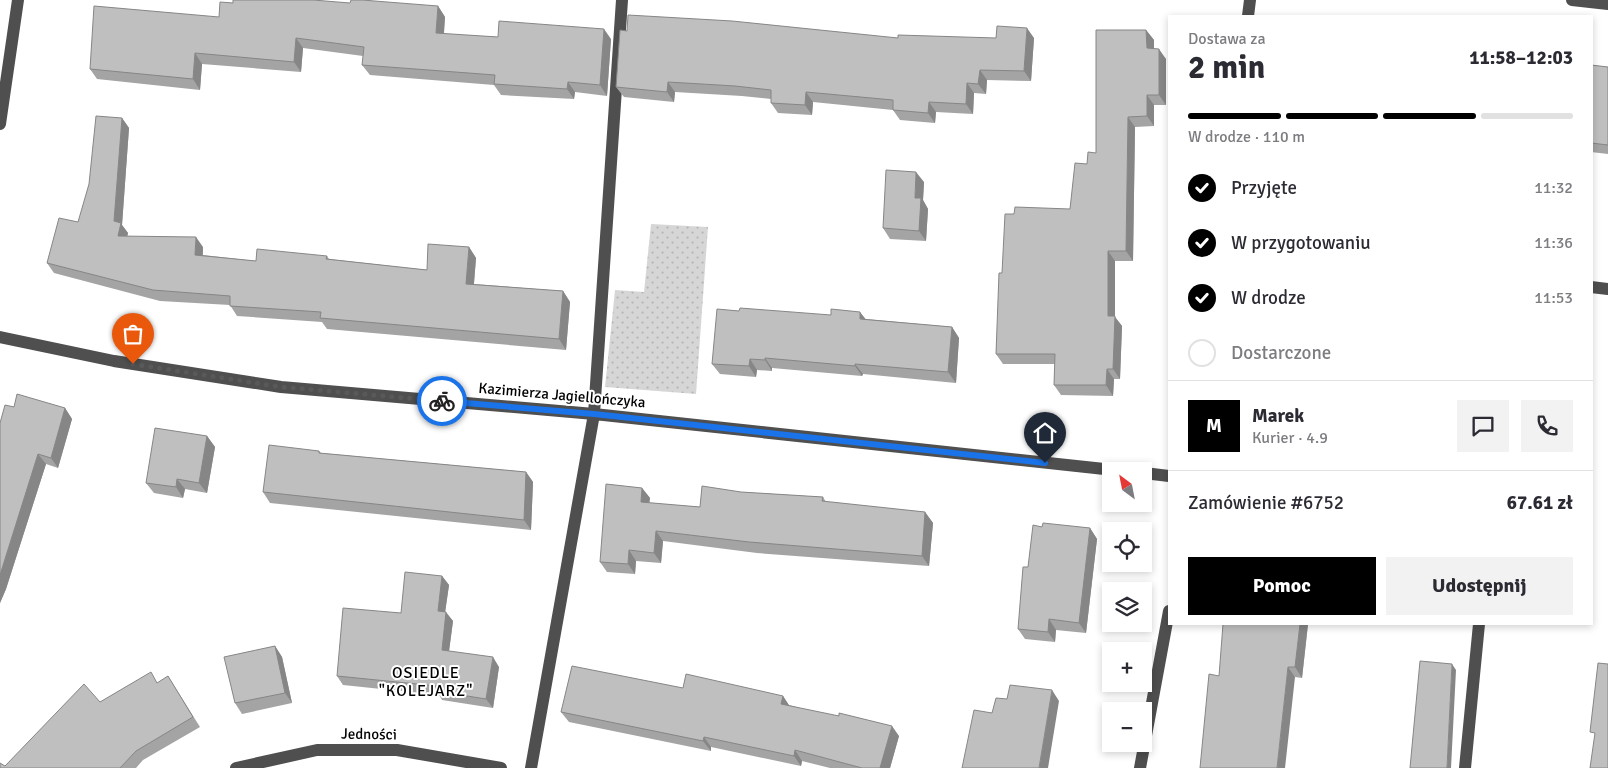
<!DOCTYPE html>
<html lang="pl">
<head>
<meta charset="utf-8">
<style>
  body { margin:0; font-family:Signika,sans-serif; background:#f2f2f3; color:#2b2b33; height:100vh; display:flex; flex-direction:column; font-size:19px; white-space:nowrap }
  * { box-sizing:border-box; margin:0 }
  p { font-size:16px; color:#7c7c81 }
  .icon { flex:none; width:28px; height:28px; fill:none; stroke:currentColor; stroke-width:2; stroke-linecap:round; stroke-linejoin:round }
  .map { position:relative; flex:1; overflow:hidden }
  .drawer { position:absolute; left:1168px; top:15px; width:425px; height:610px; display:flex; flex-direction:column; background:#fff; border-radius:0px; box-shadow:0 2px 8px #0003 }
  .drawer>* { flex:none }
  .needle { width:32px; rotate:328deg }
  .tools { position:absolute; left:1102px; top:462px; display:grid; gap:10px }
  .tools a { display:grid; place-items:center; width:50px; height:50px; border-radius:0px; background:#fff; box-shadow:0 2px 8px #0003; font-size:25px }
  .pin { position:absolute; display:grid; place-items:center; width:42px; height:42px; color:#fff; margin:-51px -21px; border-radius:50% 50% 50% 0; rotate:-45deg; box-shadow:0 0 5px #0007 }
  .pin .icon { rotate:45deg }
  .courier { position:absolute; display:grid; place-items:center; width:50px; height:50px; margin:-25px; border:4px solid #1a73e8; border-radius:50%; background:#fff; color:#222; box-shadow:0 1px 6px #0007 }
  .head em { font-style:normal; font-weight:700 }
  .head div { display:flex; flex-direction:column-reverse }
  .head { display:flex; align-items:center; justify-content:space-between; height:85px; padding:0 20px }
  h1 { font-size:32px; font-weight:700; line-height:38px }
  .bar { display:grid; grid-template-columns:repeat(4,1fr); gap:8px 5px; align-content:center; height:60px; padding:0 20px }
  .bar i { height:6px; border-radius:4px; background:#e1e1e2 }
  .bar .active { background:#000 }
  .bar p { grid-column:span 4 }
  .line { display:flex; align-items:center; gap:12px; padding:0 20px; border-top:1px solid #e1e1e2 }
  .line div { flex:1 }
  .round { display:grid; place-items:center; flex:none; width:52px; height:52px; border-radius:0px; background:#f2f2f3 }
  ol { padding:0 20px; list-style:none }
  li { display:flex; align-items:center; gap:15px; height:55px }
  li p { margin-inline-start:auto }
  li .icon { padding:5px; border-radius:50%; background:#000; color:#fff; stroke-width:4 }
  li:last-child { color:#7c7c81 }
  li i { width:28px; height:28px; border:2px solid #e1e1e2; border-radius:50% }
  .action { display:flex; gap:10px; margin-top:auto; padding:10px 20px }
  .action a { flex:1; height:58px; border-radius:0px; background:#000; color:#fff; font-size:20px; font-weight:700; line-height:58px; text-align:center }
  .action a+a { background:#f2f2f3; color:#2b2b33 }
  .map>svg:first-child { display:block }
</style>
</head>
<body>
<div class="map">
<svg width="1608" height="768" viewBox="0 0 1608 768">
  <defs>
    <pattern id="grass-dots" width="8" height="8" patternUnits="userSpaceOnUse" patternTransform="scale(1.25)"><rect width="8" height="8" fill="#d6d6d6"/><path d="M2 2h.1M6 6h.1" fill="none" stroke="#b6b6b6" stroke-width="1.8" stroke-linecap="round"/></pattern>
  </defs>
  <rect width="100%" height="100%" fill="#fff"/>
  <path fill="url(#grass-dots)" d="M651,224L708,227L696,394L605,387L615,290L644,292Z"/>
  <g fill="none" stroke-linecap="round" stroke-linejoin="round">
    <path stroke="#4f4f4f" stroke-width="12" d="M1572,0L1608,4
      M1248,16L1250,0
      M0,124L18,0
      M1591,287L1608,289
      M0,337L114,361L281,387L594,414L1123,471
      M1144,473L1169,476
      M236,768L317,750H397L501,768
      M531,768L594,414L622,0
      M1140,768L1169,611
      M1465,768L1479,624"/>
  </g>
  <path fill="#a4a4a4" d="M233,3H350L438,6L445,17L444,34L498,37L611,39L607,96L575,92L574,99L501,95L494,85L370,75L362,65L363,56L303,48L301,72L202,64L200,90L97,79L90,69L219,17Z
    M1146,30L1154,40V49L1166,59V105H1154V126L1135,127L1133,261H1115V317L1122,326L1120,379H1114L1113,396L1061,395L1054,385L1055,364H1003L996,354L1002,273L1014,214L1070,209L1087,164L1096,153Z
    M627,31L898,38H1034L1031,81L987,80L986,94L974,93L973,114L936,112L935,123L900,120L893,110L813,102L812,115L778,113L771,103V99L742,96L675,92L674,102L624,97L616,87Z
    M1591,65L1608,67V154L1591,152Z
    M122,118L129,128L122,225L128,233L127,236L203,247V255L256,261L327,256L329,259L427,270L469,247L476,258L474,284L563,291L570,302L566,350L327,329L322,322L237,316L230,305L160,301L54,273L47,263L78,222Z
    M924,182L923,200L928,209L926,241L890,239L883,228Z
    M866,319L952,327L959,338L956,383L863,374L862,376L772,368V371L757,370L756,377L720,374L712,364Z
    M14,407L65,408L72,419L58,468L46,464L6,589L0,603V423Z
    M207,436L215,447L207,493L185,489L183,498L154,493L146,483Z
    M319,451L321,453L526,472L533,482L531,530L270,503L263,492Z
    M642,488L650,498L649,503L700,507L741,492L823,497L826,502L925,512L933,523L929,566L757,553L663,541L661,563L636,561L635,574L607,572L600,562Z
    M1042,527L1090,528L1097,539L1086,633L1056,630L1055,642L1025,639L1018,629L1028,567Z
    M442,576L449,585L445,612L453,621L449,651L499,667L493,708L442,700L439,695L343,685L337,676L401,613Z
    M1223,624H1308L1302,678L1295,677Z
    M275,646L282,657L292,703L242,714L235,703Z
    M168,676L200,727L143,760L136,768H0L5,766L100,702L158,683Z
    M683,688L783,696L789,705L899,736L890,768H830L802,761L801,766L711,747V751L569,722L561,712Z"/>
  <path fill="#868686" d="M438,6L445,17L443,43L436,33Z
    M1027,28L1034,38L1031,81L1024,71Z
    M604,29L611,39L607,96L600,85Z
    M1146,30L1154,40V59L1147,48Z
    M296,38L303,48L301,72L294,62Z
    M1159,49L1166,59V105L1159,95Z
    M195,53L202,64L200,90L193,79Z
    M980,70L987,80L986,94L978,84Z
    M568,82L575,92L574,99L567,89Z
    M668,82L675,92L674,102L667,92Z
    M967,83L974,93L973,114L966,104Z
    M806,92L813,102L812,115L805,105Z
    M1147,95L1154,105V126L1147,116Z
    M929,102L936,112L935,123L928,113Z
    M1128,117L1135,127L1133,261L1126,251Z
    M122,118L129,128L122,225L128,233L125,247L118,236L114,221Z
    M916,172L924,182L923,200L928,209L926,241L919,231L915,198Z
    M196,237L203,247L202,265L195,255Z
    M469,247L476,258L473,294L466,284Z
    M1108,251L1115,261V317L1122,326L1120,379L1113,369L1108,316Z
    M563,291L570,302L566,350L559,339Z
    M860,312L868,322L860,319Z
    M952,327L959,338L956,383L948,372Z
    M765,358L772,368V371L765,360Z
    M750,359L757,370L756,377L749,366Z
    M855,364L863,374L862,376L855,366Z
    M1107,369L1114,379L1113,396L1106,385Z
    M65,408L72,419L58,468L51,458Z
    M207,436L215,447L207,493L199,483Z
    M38,454L46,464L6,589L0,603V575Z
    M526,472L533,482L531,530L524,520Z
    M177,479L185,489L183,498L176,487Z
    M642,488L650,498L648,513L641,502Z
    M925,512L933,523L929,566L922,556Z
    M1090,528L1097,539L1086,633L1079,623Z
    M656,531L663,541L661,563L654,553Z
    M629,550L636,561L635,574L628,564Z
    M442,576L449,585L444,620L438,611Z
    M446,612L453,621L448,659L442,650Z
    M1049,619L1056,630L1055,642L1048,632Z
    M1300,624H1308L1302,678L1295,667Z
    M275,646L282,657L292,703L285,693Z
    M493,657L499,667L493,708L486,699Z
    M1452,664L1456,670L1451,768H1447Z
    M1288,667L1295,677L1285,768H1277Z
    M1052,690L1059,701L1048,768H1039Z
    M783,696L790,707L781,704Z
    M892,726L899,736L890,768H880Z
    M704,737L711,747V751L703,741Z
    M795,750L802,761L801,766L794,756Z"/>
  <path fill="#bfbfbf" stroke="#868686" d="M233,0H313L350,3L351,0H362L438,6L436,33L498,37L499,21L604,29L600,85L568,82L567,89L494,84L495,75L362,65L364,47L296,38L294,62L195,53L193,79L90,69L94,6L219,17L220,2L233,3Z
    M628,15L732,21L898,38V35L996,38L997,26L1027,28L1024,71L980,70L978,84L967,83L966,104L929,102L928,113L893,110V100L806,92L805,105L771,103V90L735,86L668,82L667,92L616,87L620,30L627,31Z
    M1096,30H1146L1147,48L1159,49V95H1147V116L1128,117L1126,251H1108V316H1115L1113,369H1107L1106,385H1054L1055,354H996L999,273H1002L1005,214H1014L1015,207L1070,209L1075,163L1087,164L1088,152L1096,153Z
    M1591,65L1608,67V145L1591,143Z
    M96,116L122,118L114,221L121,223L118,236L196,237L195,255L256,261L257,249L327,256L326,259L427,270L428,244L469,247L466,284L563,291L559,339L320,318L321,312L230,306V296L153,290L47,263L59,218L78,222L89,184Z
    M886,170L916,172L915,198H921L919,231L883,228Z
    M740,308L831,315V309L860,312V319L952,327L948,372L855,364V366L765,358V360L750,359L749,366L712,364L717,309L739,311Z
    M17,394L65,408L51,458L38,454L0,575V423L5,405L14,407Z
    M155,428L207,436L199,483L177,479L176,487L146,483Z
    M269,445L319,451V453L526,472L524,520L263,492Z
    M606,484L642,488L641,502L700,507L702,486L741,492L823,497L822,501L925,512L922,556L749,542L656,531L654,553L629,550L628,564L600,562Z
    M1043,523L1090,528L1079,623L1049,619L1048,632L1018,629L1023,567H1028L1033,525L1042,527Z
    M405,572L442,576L438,611L446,612L442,650L493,657L486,699L436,691L437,686L337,676L343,608L401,613Z
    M1223,624H1300L1295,667H1288L1277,768H1200L1209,674L1219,676Z
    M275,646L285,693L235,703L224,657Z
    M1420,661L1452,664L1447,768H1410Z
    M1598,663L1608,664V768H1590L1595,733L1590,732Z
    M572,666L683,688L686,674L783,696L781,704L839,716V713L892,726L880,768H862L795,750L794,756L704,737L703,741L561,712Z
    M151,672L157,683L168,676L193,717L136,751L120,768H0V763L5,766L84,684L100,702Z
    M1010,685L1052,690L1039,768H962L974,710L992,713L996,698L1007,699Z"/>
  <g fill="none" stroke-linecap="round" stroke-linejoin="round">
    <path stroke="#595959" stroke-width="5" stroke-dasharray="0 9" d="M133,364L281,387L442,401"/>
    <path stroke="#1a73e8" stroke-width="6" d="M442,401L594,414L1045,463"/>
  </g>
  <g text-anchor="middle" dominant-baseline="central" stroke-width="4" stroke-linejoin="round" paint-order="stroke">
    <g font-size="15" fill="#000" stroke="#fff">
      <text transform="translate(562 395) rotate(5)">Kazimierza Jagiellończyka</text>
      <text transform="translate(369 734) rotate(1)">Jedności</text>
    </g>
    <g font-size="16" letter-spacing="1" fill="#000" stroke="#fff">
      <text x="426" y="673">OSIEDLE<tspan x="426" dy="18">"KOLEJARZ"</tspan></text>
    </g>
  </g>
</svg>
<div class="tools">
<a><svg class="needle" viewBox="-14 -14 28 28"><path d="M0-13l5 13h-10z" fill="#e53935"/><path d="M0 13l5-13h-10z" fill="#7c7c81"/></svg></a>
<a><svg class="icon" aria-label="locate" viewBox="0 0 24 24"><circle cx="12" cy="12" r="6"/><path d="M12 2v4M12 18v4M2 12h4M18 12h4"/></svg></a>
<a><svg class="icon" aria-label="layers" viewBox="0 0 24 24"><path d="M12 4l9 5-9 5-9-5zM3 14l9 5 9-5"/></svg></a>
<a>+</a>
<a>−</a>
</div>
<div class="pin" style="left:133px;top:364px;background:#ea580c"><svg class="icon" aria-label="bag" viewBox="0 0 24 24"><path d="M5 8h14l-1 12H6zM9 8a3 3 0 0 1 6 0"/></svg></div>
<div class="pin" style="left:1045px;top:463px;background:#1f2937"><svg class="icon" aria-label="home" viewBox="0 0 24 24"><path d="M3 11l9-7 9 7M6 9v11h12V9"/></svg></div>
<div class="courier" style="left:442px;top:401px"><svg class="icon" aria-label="bike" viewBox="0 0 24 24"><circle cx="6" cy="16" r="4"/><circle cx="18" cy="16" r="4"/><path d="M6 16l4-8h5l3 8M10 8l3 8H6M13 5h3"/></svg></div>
<section class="drawer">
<div class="head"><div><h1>2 min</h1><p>Dostawa za</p></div><em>11:58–12:03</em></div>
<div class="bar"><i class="active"></i><i class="active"></i><i class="active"></i><i></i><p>W drodze · 110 m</p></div>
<ol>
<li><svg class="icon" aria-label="check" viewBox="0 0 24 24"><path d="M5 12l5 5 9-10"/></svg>Przyjęte<p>11:32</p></li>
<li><svg class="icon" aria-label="check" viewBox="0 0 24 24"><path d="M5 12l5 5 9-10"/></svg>W przygotowaniu<p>11:36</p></li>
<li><svg class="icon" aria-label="check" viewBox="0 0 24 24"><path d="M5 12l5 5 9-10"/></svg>W drodze<p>11:53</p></li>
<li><i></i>Dostarczone</li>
</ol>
<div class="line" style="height:90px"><b class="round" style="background:#000;color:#fff">M</b><div><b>Marek</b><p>Kurier · 4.9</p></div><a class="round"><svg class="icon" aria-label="chat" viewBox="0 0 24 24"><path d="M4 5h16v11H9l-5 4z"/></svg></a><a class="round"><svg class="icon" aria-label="phone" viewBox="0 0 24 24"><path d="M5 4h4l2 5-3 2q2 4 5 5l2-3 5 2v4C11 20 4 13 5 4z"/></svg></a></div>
<div class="line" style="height:65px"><div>Zamówienie #6752</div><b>67.61 zł</b></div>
<div class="action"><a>Pomoc</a><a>Udostępnij</a></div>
</section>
</div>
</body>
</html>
